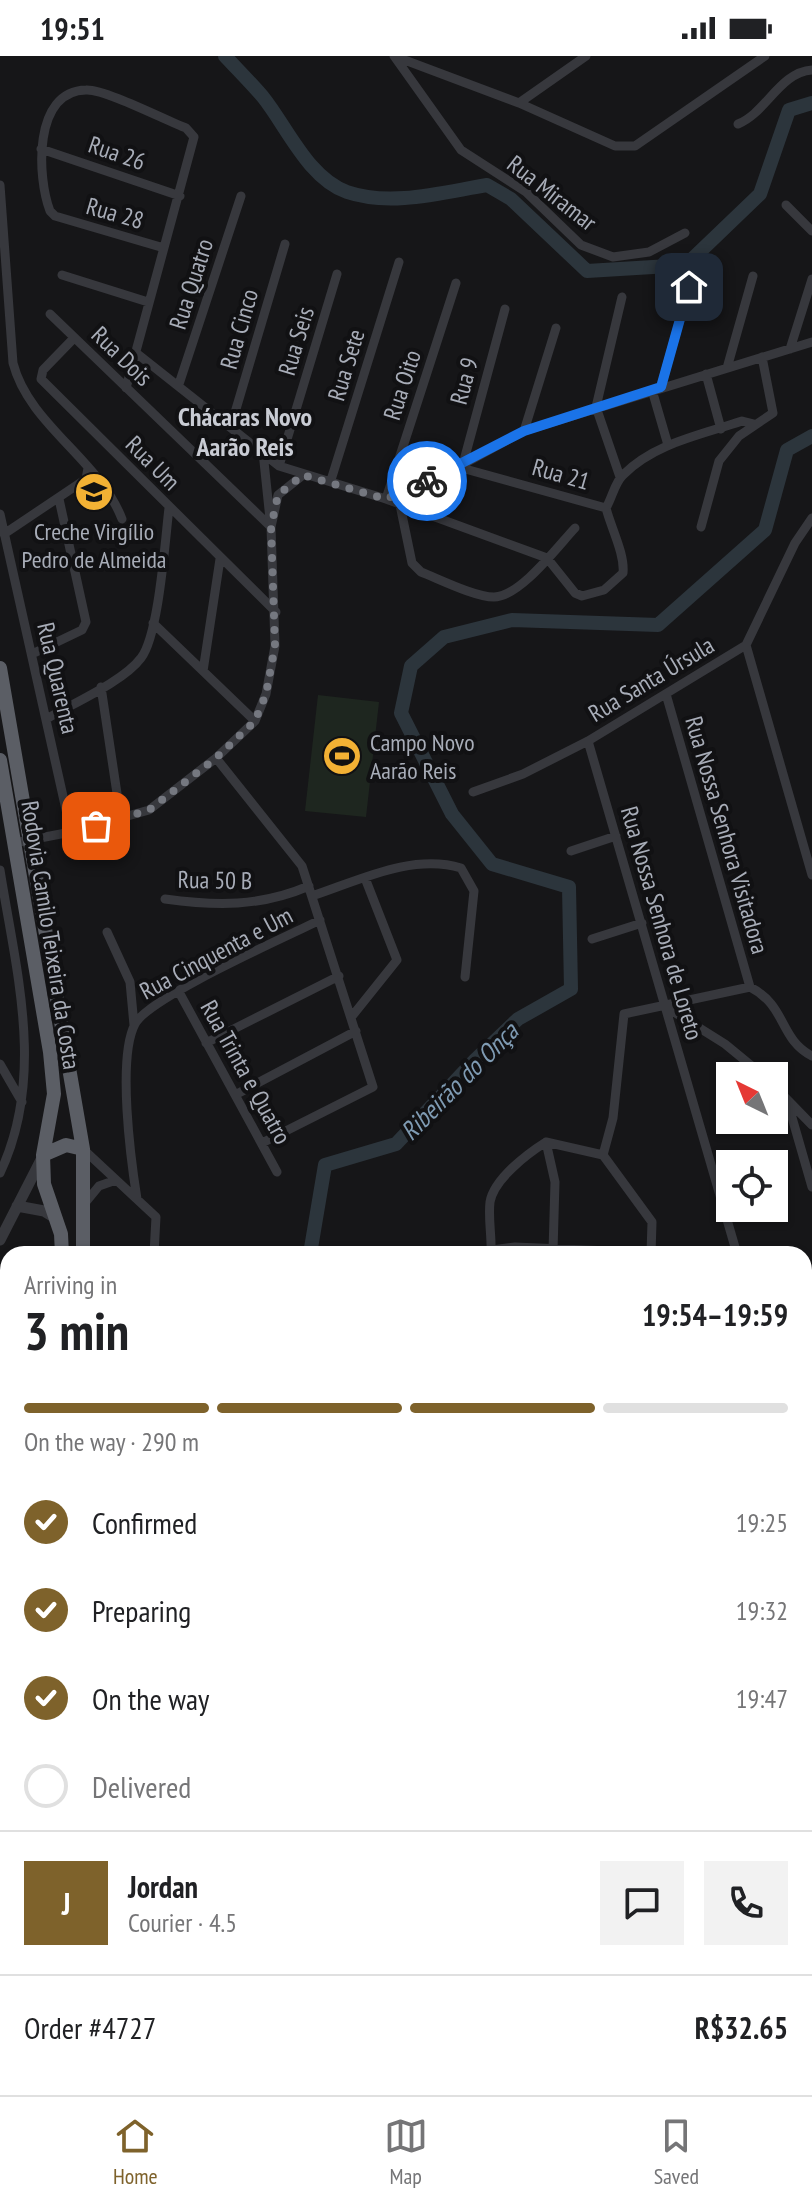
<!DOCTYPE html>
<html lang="en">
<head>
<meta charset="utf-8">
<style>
  body { margin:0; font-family:"PT Sans Narrow",sans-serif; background:#f2f2f2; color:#202124; height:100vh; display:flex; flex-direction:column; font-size:30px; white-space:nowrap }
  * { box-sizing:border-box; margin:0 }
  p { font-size:26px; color:#757577 }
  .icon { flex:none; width:44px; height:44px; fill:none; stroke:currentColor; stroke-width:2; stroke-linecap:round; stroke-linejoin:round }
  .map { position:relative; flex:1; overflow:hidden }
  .sheet { position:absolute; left:0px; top:1190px; width:812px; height:850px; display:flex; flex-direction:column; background:#fff; border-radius:24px 24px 0 0; box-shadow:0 2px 6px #0004 }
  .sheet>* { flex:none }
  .needle { width:52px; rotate:317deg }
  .buttons { position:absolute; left:716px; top:1006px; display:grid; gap:16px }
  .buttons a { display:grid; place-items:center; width:72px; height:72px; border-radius:0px; background:#fff; box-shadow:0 2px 6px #0004; font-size:40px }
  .pin { position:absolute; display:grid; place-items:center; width:68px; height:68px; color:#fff; margin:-34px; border-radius:16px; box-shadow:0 4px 12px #0006 }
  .courier { position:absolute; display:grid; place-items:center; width:80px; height:80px; margin:-40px; border:6px solid #1a73e8; border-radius:50%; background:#fff; color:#222; box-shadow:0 2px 10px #0007 }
  .headline em { font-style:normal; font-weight:800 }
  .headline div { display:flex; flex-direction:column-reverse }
  .headline { display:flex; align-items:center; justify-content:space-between; height:136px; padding:0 24px }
  h1 { font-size:52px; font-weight:800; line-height:60px }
  .bar { display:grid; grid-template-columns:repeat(4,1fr); gap:12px 8px; align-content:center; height:96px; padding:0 24px }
  .bar i { height:10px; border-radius:6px; background:#e0e0e0 }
  .bar .active { background:#7e622b }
  .bar p { grid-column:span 4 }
  .line { display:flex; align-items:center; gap:20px; padding:0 24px; border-top:2px solid #e0e0e0 }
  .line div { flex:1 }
  .round { display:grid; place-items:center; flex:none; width:84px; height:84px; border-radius:0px; background:#f2f2f2 }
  ol { padding:0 24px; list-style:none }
  li { display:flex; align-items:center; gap:24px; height:88px }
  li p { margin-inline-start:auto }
  li .icon { padding:8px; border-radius:50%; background:#7e622b; color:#fff; stroke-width:4 }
  li:last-child { color:#757577 }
  li i { width:44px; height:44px; border:4px solid #e0e0e0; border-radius:50% }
  .status { display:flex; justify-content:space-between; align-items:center; height:56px; padding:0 40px; background:#fff; direction:ltr }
  .status svg { height:22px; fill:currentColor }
  .menu { display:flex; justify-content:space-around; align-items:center; height:112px; border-top:2px solid #e0e0e0; background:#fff; font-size:22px; color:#757577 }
  .menu a { display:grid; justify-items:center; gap:4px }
  .menu .active { color:#7e622b }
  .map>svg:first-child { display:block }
</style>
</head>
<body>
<div class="status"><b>19:51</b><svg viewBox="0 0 49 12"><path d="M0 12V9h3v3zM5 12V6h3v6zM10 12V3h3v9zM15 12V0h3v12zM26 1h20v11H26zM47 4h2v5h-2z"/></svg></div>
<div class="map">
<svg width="812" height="2039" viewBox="0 0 812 2039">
  <rect width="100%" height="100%" fill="#161618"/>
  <path fill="#1e261f" d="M318,639L379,646L366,761L305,755Z"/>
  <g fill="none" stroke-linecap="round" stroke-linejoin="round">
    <path stroke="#2c353c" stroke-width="14" d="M225,0C238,14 251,27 263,41C287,71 308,122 347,136C391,151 444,136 487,129L511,143L587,215L686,209L760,138L789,54L812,47
      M310,1198L325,1109L396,1088L475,1004L518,963L571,933L569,831L492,808L452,758L401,657L411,610L444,581L512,564L658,569L765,474L787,394L812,380
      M81,2039L83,2032"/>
    <path stroke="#37383d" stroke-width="9" d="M394,0L519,47L615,90H635L765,0
      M394,0L461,94L526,136L581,189L613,201L649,196L685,177
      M519,47L586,0
      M738,68C766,57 780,16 812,14
      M41,93L180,140
      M0,129L13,307C29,369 99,403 122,463
      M786,149L812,175
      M62,219L148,246
      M50,258L271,471
      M74,282L43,314L41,323L276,556
      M790,293L812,223
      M135,296L279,410L386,443L547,502L575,537L582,540L604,534L623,517C625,498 611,472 606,452
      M727,312L753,220
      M706,318L721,373
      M179,328L241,140
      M661,331L689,231
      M126,332L194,81L186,72C165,64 105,33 86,34C33,35 37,121 50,155L55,160L164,192
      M652,334L668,389
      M231,370L285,188
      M524,375L556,272
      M263,396L270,463
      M463,408L505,253
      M279,410L337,218
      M458,411L606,452
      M620,421L596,351L622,241
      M331,424L399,206
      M386,443L458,411L524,375L812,286
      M386,443L456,227
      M400,449L412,507L421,516C439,523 475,541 494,541C520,541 558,490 575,472
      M606,452C612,442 615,426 623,419C655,387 701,379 742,365L754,368
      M0,458L71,776
      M701,471L719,405L739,380L773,357L762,301
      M4,478L86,423L88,412
      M153,567L255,665
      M746,589L812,819
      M32,598L82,574L86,566L59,443
      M203,615L220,503
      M101,631L121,764
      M666,638L750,931
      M48,662C74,647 124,625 141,602C159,579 165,484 169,452
      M588,685L737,1198
      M216,702L302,810L373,1031L262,1087
      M473,736L523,718L588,685L746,589L795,487L812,462
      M14,787L71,776L149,754L216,702L255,665L266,638L275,590L271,471L278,439L303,419
      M571,795L616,780
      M0,814C16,915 46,1020 0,1117
      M312,840C358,825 412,797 461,812L474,835L465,921
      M165,843C216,850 260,851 309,830
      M107,876L130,926L134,969
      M592,883L642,867
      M179,936L277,1116
      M666,951L725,988L764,1020
      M353,959L397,904L365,822
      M206,987L339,920
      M0,1008L22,1046
      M774,1030L812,1069
      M235,1039L356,975
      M787,1044L812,1131
      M546,1086L555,1126L553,1195
      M83,1093L156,1161L154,1198
      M603,1099L613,1062L624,958L750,931C787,950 779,983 812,1000
      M603,1099L652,1166L651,1198
      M137,1143C131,1105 117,1002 135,968C149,941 286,881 320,864
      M85,1147L99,1130L116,1124
      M492,1194L515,1191L609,1195V1198
      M491,1198C492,1181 488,1163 490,1146C494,1123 527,1098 546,1086L603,1099
      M0,1333L8,1337
      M804,1384L812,1371
      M804,1426L812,1427
      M804,1453L812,1454
      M804,1465L812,1463
      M804,1629L809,1628L812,1606
      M0,1656L8,1794
      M804,1748L812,1755
      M804,1846L812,1838
      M0,1975L8,1972
      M804,1990L812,1993
      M151,2032L153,2039
      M194,2032V2039
      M722,2032L723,2039
      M249,2039L250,2032
      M489,2039V2032"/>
    <path stroke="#37383d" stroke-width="11" d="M17,1150L44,1155L57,1163
      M0,1184L43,1100"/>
    <path stroke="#45474d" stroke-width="12" d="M0,1627L8,1626
      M0,1646L8,1645"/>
    <path stroke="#5b5e65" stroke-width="14" d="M0,612L83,1093V1198
      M0,704L50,996L54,1038L43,1099L44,1128L61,1178L62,1198
      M43,1099L66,1089L83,1093
      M18,2039L19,2032
      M42,2039L44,2032"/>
  </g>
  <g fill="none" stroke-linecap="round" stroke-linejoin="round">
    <path stroke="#757880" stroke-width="8" stroke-dasharray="0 14.4" d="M96,770L149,754L216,702L255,665L266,638L275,590L271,471L278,439L303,419L386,443L427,425"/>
    <path stroke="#1a73e8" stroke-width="10" d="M427,425L524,375L661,331L689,231"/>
  </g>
  <defs>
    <symbol id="school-disc" viewBox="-11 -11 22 22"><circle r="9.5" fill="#f2b134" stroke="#111113"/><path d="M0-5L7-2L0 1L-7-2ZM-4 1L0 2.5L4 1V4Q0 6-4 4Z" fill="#111"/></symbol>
    <symbol id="stadium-disc" viewBox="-11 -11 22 22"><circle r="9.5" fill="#f2b134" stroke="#111113"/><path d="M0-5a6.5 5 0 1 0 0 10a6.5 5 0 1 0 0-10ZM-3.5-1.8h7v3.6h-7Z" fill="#111"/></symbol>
  </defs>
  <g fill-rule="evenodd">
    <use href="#school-disc" x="72" y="414" width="44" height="44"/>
    <use href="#stadium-disc" x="320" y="678" width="44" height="44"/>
  </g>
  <g text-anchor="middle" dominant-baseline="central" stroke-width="8" stroke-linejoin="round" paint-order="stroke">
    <g font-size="24" fill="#a8adb8" stroke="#111113">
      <text transform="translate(117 97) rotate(19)">Rua 26</text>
      <text transform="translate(552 137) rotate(38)">Rua Miramar</text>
      <text transform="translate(115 157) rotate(16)">Rua 28</text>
      <text transform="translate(191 228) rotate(-72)">Rua Quatro</text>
      <text transform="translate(239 273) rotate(-74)">Rua Cinco</text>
      <text transform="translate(296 285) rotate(-73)">Rua Seis</text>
      <text transform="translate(122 300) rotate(44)">Rua Dois</text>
      <text transform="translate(346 309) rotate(-73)">Rua Sete</text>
      <text transform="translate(464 325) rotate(-75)">Rua 9</text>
      <text transform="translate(402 329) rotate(-72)">Rua Oito</text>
      <text transform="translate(153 407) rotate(45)">Rua Um</text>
      <text transform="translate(561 418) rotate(16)">Rua 21</text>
      <text transform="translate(58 622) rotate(77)">Rua Quarenta</text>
      <text transform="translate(651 623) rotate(-31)">Rua Santa Úrsula</text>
      <text transform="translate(727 779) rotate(74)">Rua Nossa Senhora Visitadora</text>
      <text transform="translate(215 824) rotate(1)">Rua 50 B</text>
      <text transform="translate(662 867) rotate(74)">Rua Nossa Senhora de Loreto</text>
      <text transform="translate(51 879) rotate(81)">Rodovia Camilo Teixeira da Costa</text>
      <text transform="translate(216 897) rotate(-28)">Rua Cinquenta e Um</text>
      <text transform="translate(246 1016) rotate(61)">Rua Trinta e Quatro</text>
    </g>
    <g font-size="24" fill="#a8adb8" stroke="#111113">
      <text x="94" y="475">Creche Virgílio<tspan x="94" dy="28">Pedro de Almeida</tspan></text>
      <text x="370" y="686" text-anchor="start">Campo Novo<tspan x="370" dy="28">Aarão Reis</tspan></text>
    </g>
    <g font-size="26" font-weight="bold" fill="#c9ccd4" stroke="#111113">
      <text x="245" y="360">Chácaras Novo<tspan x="245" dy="30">Aarão Reis</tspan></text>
    </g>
    <g font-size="26" font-style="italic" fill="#7f9bb3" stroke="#111113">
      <text transform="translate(459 1025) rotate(-45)">Ribeirão do Onça</text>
    </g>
  </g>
</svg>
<div class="buttons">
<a><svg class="needle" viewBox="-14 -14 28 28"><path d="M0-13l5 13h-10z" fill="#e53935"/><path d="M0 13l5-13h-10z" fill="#757577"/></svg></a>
<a><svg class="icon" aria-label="locate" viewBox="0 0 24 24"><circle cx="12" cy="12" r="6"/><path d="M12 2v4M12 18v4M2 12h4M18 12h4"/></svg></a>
</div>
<div class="pin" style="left:96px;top:770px;background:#ea580c"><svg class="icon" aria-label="bag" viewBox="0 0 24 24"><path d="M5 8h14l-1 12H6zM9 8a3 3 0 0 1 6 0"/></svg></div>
<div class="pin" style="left:689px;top:231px;background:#1f2937"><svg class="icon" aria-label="home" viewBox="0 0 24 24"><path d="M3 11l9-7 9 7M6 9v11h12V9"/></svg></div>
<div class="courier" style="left:427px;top:425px"><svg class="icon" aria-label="bike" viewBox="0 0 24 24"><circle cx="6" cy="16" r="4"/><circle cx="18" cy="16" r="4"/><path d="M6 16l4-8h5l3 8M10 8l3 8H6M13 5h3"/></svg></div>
<section class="sheet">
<div class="headline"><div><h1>3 min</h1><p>Arriving in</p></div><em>19:54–19:59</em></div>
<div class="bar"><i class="active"></i><i class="active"></i><i class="active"></i><i></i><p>On the way · 290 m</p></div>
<ol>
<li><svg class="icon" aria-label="check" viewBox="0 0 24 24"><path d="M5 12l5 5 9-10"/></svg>Confirmed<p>19:25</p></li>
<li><svg class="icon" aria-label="check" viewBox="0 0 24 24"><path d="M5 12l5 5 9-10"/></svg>Preparing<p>19:32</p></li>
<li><svg class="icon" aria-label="check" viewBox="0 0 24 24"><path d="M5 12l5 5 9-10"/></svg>On the way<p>19:47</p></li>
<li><i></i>Delivered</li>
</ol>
<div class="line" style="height:144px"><b class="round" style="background:#7e622b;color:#fff">J</b><div><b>Jordan</b><p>Courier · 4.5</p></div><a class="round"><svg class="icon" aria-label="chat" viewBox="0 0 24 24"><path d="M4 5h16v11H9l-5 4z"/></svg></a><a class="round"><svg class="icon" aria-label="phone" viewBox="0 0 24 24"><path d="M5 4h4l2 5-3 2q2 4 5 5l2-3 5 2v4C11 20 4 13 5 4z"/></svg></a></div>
<div class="line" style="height:104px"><div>Order #4727</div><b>R$32.65</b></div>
</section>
</div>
<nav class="menu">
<a class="active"><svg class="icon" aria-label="home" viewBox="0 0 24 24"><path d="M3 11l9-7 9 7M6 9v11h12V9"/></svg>Home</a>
<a><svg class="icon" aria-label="map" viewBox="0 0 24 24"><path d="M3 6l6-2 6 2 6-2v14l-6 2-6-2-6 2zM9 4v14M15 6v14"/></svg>Map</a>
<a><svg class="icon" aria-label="saved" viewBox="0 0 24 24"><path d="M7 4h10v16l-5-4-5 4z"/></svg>Saved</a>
</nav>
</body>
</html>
